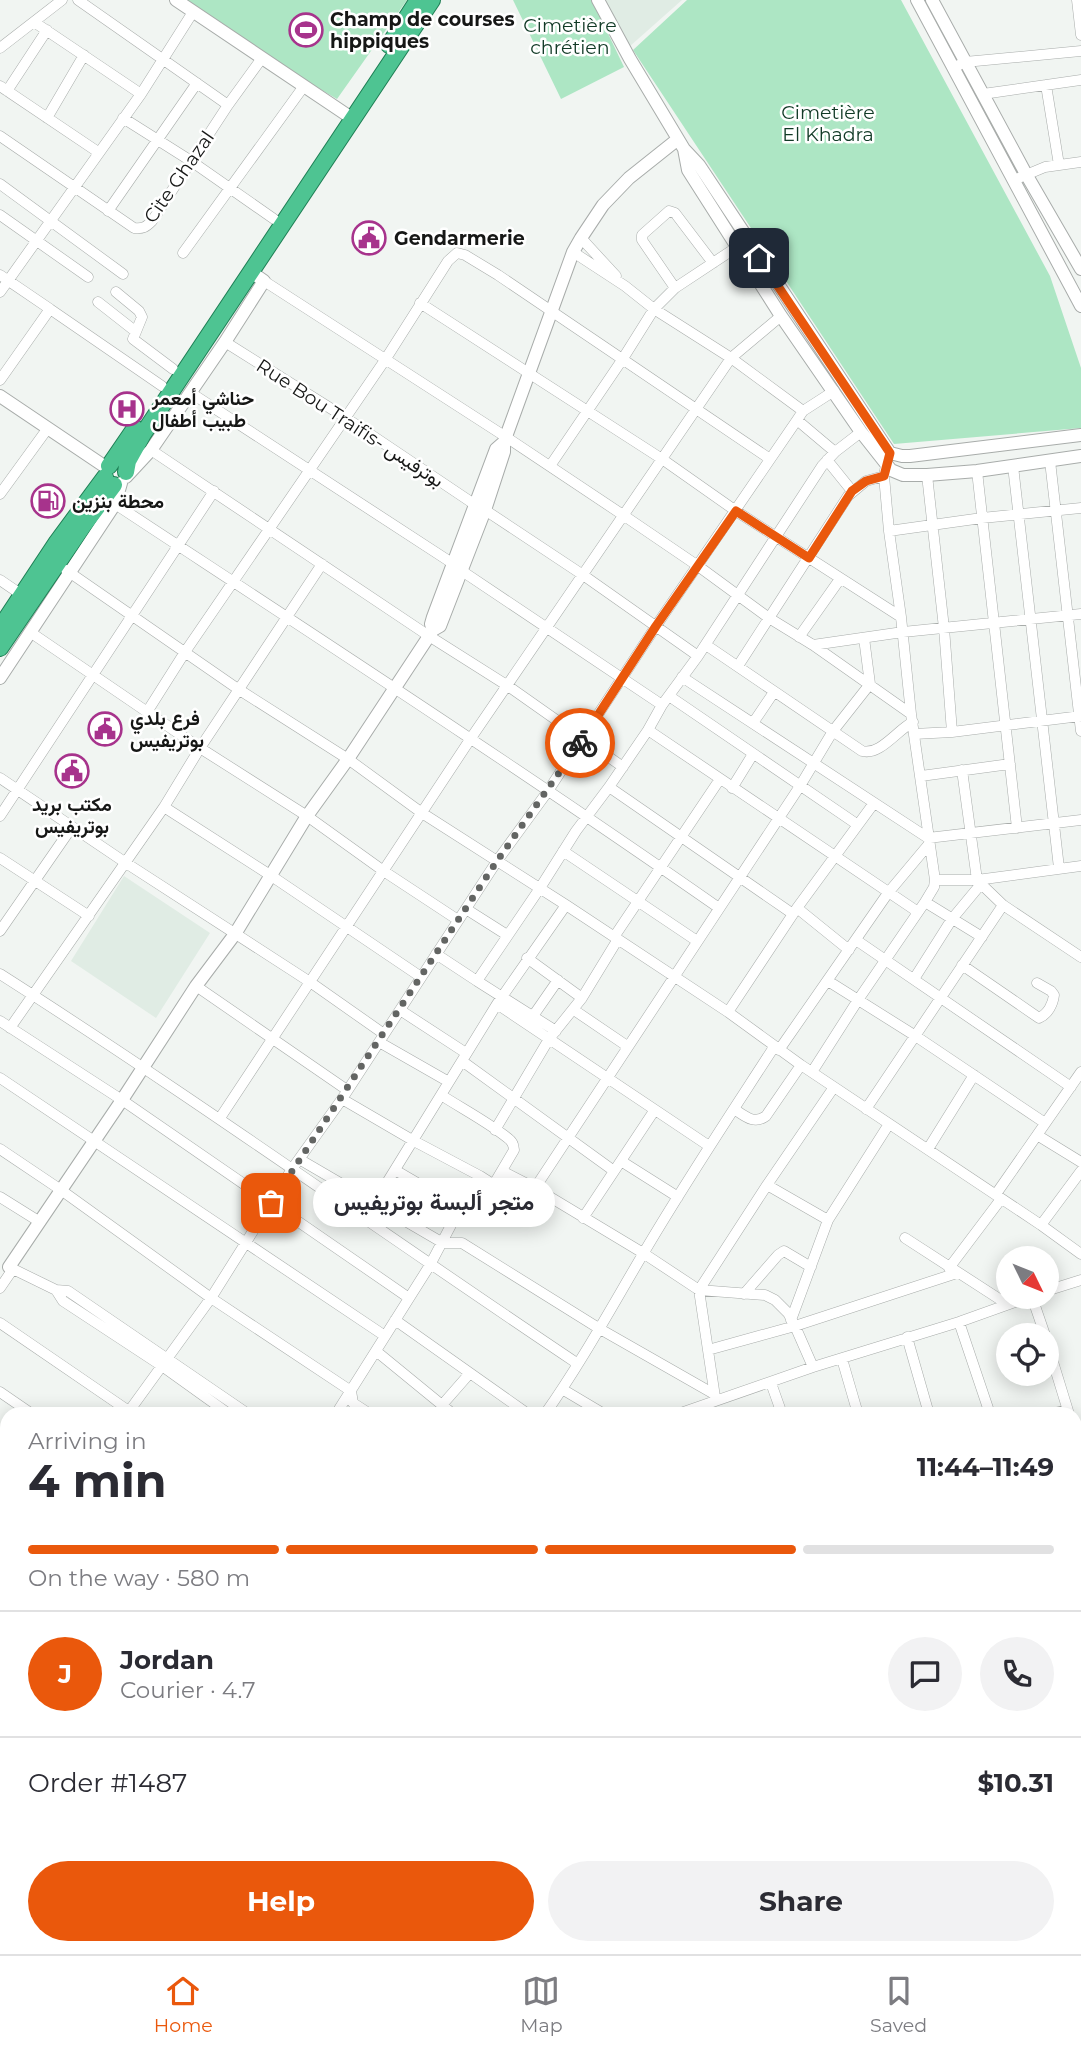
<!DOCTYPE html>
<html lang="en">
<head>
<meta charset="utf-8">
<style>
  body { margin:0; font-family:Montserrat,Vazirmatn,sans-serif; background:#f2f2f3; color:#2b2b33; height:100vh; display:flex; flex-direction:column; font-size:26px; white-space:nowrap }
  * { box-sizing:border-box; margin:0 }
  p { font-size:23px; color:#7c7c81 }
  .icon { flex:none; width:38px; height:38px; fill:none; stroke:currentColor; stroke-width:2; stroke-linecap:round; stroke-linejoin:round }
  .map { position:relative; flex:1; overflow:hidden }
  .details { position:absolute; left:0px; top:1407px; width:1082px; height:548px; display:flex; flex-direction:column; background:#fff; border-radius:21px 21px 0 0; box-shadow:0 4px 18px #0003 }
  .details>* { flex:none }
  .needle { width:46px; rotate:133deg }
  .buttons { position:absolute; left:996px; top:1246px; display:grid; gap:14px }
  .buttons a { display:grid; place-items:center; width:63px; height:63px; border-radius:50%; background:#fff; box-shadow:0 4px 18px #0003; font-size:35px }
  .pin { position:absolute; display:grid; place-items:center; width:60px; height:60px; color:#fff; margin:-30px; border-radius:14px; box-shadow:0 4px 10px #0006 }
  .courier { position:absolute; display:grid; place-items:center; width:70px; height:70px; margin:-35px; border:5px solid #ea580c; border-radius:50%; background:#fff; color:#222; box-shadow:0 2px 9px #0007 }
  .bubble { position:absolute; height:49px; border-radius:24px; background:#fff; box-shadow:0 4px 18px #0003; font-size:23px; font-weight:700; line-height:49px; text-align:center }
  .summary em { font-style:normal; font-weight:700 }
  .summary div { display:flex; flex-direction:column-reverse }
  .summary { display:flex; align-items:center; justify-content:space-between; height:119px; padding:0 28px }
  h1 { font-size:46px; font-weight:700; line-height:52px }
  .bar { display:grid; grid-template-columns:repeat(4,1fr); gap:10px 7px; align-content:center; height:84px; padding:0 28px }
  .bar i { height:9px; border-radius:5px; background:#e1e1e2 }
  .bar .selected { background:#ea580c }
  .bar p { grid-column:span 4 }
  .line { display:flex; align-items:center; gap:18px; padding:0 28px; border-top:2px solid #e1e1e2 }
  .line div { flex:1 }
  .round { display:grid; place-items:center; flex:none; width:74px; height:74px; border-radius:37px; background:#f2f2f3 }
  .primary-button { display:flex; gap:14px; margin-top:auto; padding:14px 28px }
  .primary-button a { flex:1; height:80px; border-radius:42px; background:#ea580c; color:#fff; font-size:28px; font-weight:700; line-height:80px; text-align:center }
  .primary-button a+a { background:#f2f2f3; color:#2b2b33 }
  .menu { display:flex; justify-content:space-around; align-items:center; height:98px; border-top:2px solid #e1e1e2; background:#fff; font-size:19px; color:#7c7c81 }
  .menu a { display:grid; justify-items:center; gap:4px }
  .menu .selected { color:#ea580c }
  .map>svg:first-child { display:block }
</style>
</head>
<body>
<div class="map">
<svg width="1081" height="1954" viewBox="0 0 1081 1954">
  <rect width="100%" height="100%" fill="#f1f5f2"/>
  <path fill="#e0ece4" d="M606,0H682L629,47Z
    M124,876L210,933L156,1018L71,961Z"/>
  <path fill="#ade6c4" d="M182,0H407L337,99L268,59Z
    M513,0H592L624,67L561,99Z
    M687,0H901L1050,276L1081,368V428L894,444L633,50Z"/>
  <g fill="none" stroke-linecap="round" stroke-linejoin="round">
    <defs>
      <path id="minor" d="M78,0L228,105
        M1077,0L1081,35
        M34,22L141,94
        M0,48L62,0
        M953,68L965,62L1081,51
        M1046,85L1059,165
        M0,86L98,152
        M7,91L47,30
        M983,94L1081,80
        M47,118L84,55
        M123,118L191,161L274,219
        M0,136L134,228C143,229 146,227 152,221L228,105L262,58
        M1014,180L1045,167L1081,162
        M0,184L123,274
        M108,211L197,83
        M0,215L88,277
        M581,238L616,276
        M573,252L625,286L654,309L731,358L803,411
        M183,253L304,86
        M0,275L50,309L0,380
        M264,281L506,437L623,515L698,566L769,618L813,645L911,714
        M675,288L642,240V235L669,211L675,213L713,263
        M0,292L141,94L193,12
        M116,292L139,311L142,317L133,339L173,369
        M98,302L135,331
        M420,303L662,459L736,511L901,617
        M50,309L162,386
        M225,342L346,418L474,504
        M191,393L452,563
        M797,420L835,452
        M151,450L429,636L508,686L623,767
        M827,460L852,491
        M1050,461L1081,731
        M550,466L622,360L654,309L675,288L737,247
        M1013,466L1059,868
        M977,471L1017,828
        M927,475L944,628L952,732
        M0,494L48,428
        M115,504C317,637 520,769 719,908
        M485,510L583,575L698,656
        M889,531L982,518L1081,508
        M66,570L238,689L348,759L422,813L566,905L728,1012L801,1065L1041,1225L1081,1254
        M462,571L662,705
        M0,580L22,595
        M30,632L200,748L307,816L385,872L458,920
        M799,637L840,579
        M706,645L862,751C880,756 897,730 913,722
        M813,645L903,632L1081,614
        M738,666L848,496L866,481L884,476
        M682,677L928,838L1081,820
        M669,696L858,825
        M147,712L185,652L385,360L448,261L457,253L465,255L498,275L770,459
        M753,723L774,692
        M648,730L918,912
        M914,734L952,732L1081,716
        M962,770L977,880L1003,905L1081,957
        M921,776L1010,764
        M0,778L126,863L310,982L384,1034
        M609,787L793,914
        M732,788L753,754
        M164,807L270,875L421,977
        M0,816L214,491
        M563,851L697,941
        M0,858L89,916
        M935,880H977L1081,866
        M925,902L982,937
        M797,908L849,950
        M466,909L507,935
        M0,931L72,827
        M614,937L720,779
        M856,940L1071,1087
        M436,954L477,981
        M962,965L1039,1018C1048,1014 1053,1004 1054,995L1051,991L1037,983
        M0,974C196,1099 385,1235 578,1364
        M914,979L952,919L981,884
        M828,981L914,1035L1045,1123
        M196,986L347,1090
        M582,998L618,939
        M497,1004L709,1146
        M400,1010L466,1053
        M574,1010L627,1046
        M728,1012L797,908L874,803
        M533,1016L558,980
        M0,1021L122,1100L409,1298
        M10,1028L164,807L200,748L322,564
        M556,1031L477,981L540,888L576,831L609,787L648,730L662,705L698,656L822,466L835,452L861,432
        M379,1042L449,1082
        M779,1050L888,893L929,844
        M462,1061L614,1171
        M812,1072L858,1000L925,902L934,887L935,880L911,714L901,617L889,531L884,476L887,460
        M0,1078L385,1336
        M441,1095C461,1108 493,1125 510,1140C514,1144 513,1145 514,1150L494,1184
        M342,1099L414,1141L480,1176L513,1197H522L535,1188L800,786L833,731L870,684L864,638
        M734,1109C745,1116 754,1125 766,1116L801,1065
        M866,1109L1003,905
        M220,1118L471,738L731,358L781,316
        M495,1130L549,1039L582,998L527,958
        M1037,1135L1081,1162
        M0,1149L61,1190L211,1298L351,1391
        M928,1149L974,1075
        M299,1159L443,1243H462L600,1329L714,1394
        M621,1161L678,1197
        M395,1170L460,1208
        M502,1171L535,1188L643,1253L699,1290L765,1295L775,1300L788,1313L795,1326L813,1367
        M767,1185L828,1220
        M996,1194L1081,1072
        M0,1197L40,1222
        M375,1202L497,1004L566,905
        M583,1218L654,1111
        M1041,1225L1081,1171
        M905,1238L1007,1304
        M949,1268L1001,1199
        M0,1288L13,1269L56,1290L68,1291L248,1414
        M56,1290L63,1301L162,1366L229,1414
        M699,1290L767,1185L834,1087
        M699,1290L715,1397
        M1046,1291L1081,1280
        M744,1294L778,1255L784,1251L811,1267
        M1032,1297L1045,1335
        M395,1320L528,1414
        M791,1320L828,1220L889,1124
        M959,1322L990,1414
        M0,1323L133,1414
        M907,1337L929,1414
        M1046,1339L1069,1414
        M708,1350L795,1326L957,1273
        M376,1351L442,1405L470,1373
        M842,1359L858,1414
        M771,1383L782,1414
        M562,1389L604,1414
        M351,1391L353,1403L370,1414
        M0,1392L32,1414
        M442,1405L453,1414
        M127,1414L211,1298L292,1169L342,1099L497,861L548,791L656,626L797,420L803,411L834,391
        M336,1414L430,1265L460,1208L480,1176
        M545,1414C581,1363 611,1308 643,1254C684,1184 730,1115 774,1047
        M678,1414L813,1367L959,1322L1029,1297
        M1050,1414L1067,1410
        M1074,1435L1081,1457
        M0,1464L7,1469
        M1074,1478L1081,1477
        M0,1540L7,1545
        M1074,1552L1081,1550
        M0,1558L7,1562
        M0,1625L7,1621
        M1074,1647L1081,1645
        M0,1650L7,1653
        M1074,1675L1081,1698
        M0,1736L7,1740
        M1074,1764L1081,1762
        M1074,1817L1081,1815
        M0,1821L7,1806
        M1074,1856L1081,1853
        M0,1891L7,1893
        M1074,1922L1081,1917
        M174,1948L192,1954
        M415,1948L418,1954
        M494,1948L498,1954
        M567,1948L570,1954
        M649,1948L652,1954
        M724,1948L728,1954
        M797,1948L800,1954
        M890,1948L892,1954
        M52,1954L55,1948
        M96,1954L99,1948
        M238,1954L247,1948
        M319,1954L331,1948
        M520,1954L532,1948
        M670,1954L682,1948
        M808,1954L820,1948
        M958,1954L967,1948
        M1031,1954L1040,1948"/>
      <path id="tertiary" d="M176,0L353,119
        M598,0L630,59L684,149L699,165L890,453L902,456H910L1081,435
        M917,0L1081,306
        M932,0L1026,174L1081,269
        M684,149L688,170L781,316L861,432L891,470L903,475H927L977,471L1081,456
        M0,396L107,468
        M126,477L151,450L225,342L264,281L251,272
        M433,630L431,624L433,617L496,449L504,442
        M0,678L115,504L121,483
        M9,1267L122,1100L196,986L235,934L307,816L348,759L433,630L440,626L485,510L504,452V442L573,252L581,238L603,205L629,178L678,139"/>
      <path id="trunk" d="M389,45L418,0
        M109,466L135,428
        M126,472L128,461L143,434L432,0
        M0,628L57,542L105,477
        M0,648L83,526L114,485"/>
    </defs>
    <use href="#minor" stroke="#a8acaa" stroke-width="11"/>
    <use href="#tertiary" stroke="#a8acaa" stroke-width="14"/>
    <use href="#trunk" stroke="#1e7e54" stroke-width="18"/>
    <use href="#minor" stroke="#fff" stroke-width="10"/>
    <use href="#tertiary" stroke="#fff" stroke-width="12"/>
    <use href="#trunk" stroke="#4ec492" stroke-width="16"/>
  </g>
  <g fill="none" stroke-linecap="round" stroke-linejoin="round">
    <path stroke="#636563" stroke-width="7" stroke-dasharray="0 12.6" d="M271,1203L497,861L580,743"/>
    <path stroke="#ea580c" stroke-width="9" d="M580,743L656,626L736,511L809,558L852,491L866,481L884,476L890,453L759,258"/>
  </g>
  <defs>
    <symbol id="stadium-ring" viewBox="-11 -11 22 22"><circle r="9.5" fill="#fff" stroke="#a7338c" stroke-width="1.5"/><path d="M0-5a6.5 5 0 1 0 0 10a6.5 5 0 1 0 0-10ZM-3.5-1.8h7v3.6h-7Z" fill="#a7338c"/></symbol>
    <symbol id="civic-ring" viewBox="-11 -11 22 22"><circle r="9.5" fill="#fff" stroke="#a7338c" stroke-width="1.5"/><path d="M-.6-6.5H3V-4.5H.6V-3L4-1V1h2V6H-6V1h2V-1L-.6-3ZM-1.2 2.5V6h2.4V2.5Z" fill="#a7338c"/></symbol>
    <symbol id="hospital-ring" viewBox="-11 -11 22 22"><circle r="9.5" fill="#fff" stroke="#a7338c" stroke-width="1.5"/><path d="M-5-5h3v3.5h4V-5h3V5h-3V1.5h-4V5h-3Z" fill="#a7338c"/></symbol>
    <symbol id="fuel-ring" viewBox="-11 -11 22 22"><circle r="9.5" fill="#fff" stroke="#a7338c" stroke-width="1.5"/><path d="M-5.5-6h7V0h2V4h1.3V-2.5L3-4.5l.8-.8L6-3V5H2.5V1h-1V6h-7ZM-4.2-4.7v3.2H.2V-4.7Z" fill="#a7338c"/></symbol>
  </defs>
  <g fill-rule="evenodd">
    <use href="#stadium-ring" x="287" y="11" width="38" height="38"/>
    <use href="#civic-ring" x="350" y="219" width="38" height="38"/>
    <use href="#hospital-ring" x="108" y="390" width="38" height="38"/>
    <use href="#fuel-ring" x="29" y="482" width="38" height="38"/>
    <use href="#civic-ring" x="86" y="710" width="38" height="38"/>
    <use href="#civic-ring" x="53" y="752" width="38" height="38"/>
  </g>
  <g text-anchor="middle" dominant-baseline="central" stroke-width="5" stroke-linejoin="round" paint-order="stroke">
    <g font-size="19" font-weight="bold" fill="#161716" stroke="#fff" text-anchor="start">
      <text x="330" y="19">Champ de courses<tspan x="330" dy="22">hippiques</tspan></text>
      <text x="394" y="238">Gendarmerie</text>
      <text x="152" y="398">حناشي أمعمر<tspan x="152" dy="22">طبيب أطفال</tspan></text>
      <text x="72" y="501">محطة بنزين</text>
      <text x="130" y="718">فرع بلدي<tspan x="130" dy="22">بوتريفيس</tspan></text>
      <text x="72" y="804" text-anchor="middle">مكتب بريد<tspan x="72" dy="22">بوتريفيس</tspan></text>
    </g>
    <g font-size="19" fill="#113a26" stroke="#fff">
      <text x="570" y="25">Cimetière<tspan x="570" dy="22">chrétien</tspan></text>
      <text x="828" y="112">Cimetière<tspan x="828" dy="22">El Khadra</tspan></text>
    </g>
    <g font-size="19" fill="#161716" stroke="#fff">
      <text transform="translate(179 177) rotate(-55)">Cite Ghazal</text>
      <text transform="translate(350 423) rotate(33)">Rue Bou Traifis- بوترفيس</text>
    </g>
  </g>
</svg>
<div class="buttons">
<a><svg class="needle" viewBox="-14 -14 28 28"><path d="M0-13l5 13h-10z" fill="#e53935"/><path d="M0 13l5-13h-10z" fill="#7c7c81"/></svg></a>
<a><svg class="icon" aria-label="locate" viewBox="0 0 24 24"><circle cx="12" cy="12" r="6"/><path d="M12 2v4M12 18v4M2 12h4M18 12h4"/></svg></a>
</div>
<div class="pin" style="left:271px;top:1203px;background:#ea580c"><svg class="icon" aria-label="bag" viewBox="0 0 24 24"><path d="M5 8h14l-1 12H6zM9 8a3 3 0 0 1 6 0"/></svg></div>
<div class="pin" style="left:759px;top:258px;background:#1f2937"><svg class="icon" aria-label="home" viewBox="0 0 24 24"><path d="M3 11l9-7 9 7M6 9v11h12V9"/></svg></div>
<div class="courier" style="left:580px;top:743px"><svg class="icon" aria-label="bike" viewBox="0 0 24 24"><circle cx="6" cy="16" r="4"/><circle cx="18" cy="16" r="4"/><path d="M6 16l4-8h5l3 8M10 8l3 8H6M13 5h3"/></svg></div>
<div class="bubble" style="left:313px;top:1178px;width:242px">متجر ألبسة بوتريفيس</div>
<section class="details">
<div class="summary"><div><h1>4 min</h1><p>Arriving in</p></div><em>11:44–11:49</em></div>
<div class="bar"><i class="selected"></i><i class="selected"></i><i class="selected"></i><i></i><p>On the way · 580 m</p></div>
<div class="line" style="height:126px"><b class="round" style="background:#ea580c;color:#fff">J</b><div><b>Jordan</b><p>Courier · 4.7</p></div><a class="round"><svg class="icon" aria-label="chat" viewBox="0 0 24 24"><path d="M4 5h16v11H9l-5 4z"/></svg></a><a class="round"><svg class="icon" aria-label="phone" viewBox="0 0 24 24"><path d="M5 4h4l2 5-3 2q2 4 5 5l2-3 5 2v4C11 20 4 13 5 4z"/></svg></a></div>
<div class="line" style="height:91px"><div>Order #1487</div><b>$10.31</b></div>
<div class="primary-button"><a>Help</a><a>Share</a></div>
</section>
</div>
<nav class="menu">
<a class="selected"><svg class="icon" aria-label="home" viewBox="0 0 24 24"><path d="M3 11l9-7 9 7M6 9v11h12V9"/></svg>Home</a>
<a><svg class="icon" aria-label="map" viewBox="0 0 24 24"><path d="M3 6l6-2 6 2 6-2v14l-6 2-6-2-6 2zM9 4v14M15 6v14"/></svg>Map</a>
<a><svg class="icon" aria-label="saved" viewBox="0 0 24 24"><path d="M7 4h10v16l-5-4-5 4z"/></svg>Saved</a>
</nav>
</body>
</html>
